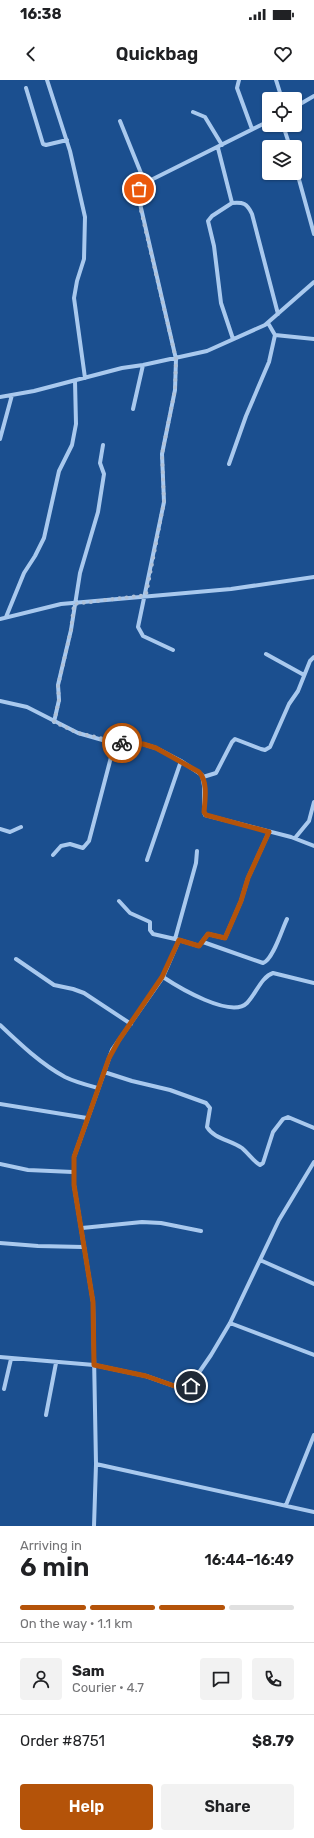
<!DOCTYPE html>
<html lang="en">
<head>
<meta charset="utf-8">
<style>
  body { margin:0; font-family:Rubik,sans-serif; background:#f2f2f2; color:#202124; height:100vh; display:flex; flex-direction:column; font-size:15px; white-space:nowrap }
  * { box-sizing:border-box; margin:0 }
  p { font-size:13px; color:#757577 }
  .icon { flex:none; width:22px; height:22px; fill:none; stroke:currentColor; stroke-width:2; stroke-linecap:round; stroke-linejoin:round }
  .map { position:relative; height:1446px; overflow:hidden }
  .details { display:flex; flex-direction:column; background:#fff; flex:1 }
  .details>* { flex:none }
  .fabs { position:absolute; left:262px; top:12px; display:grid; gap:8px }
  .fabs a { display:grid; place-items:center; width:40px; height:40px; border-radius:4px; background:#fff; box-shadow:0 1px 3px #0004; font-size:20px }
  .pin { position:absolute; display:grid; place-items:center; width:34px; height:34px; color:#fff; margin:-17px; border:2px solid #fff; border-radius:50%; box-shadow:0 1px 4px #0007 }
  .courier { position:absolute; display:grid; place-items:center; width:40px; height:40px; margin:-20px; border:3px solid #b45309; border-radius:50%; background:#fff; color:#222; box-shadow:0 1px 5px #0007 }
  .headline em { font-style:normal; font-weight:600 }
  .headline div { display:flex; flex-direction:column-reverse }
  .headline { display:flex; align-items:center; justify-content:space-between; height:68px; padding:0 20px }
  h1 { font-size:26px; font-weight:600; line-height:30px }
  .bar { display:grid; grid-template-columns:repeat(4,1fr); gap:6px 4px; align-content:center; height:48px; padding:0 20px }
  .bar i { height:5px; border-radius:3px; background:#e0e0e0 }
  .bar .current { background:#b45309 }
  .bar p { grid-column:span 4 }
  .line { display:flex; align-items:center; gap:10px; padding:0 20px; border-top:1px solid #e0e0e0 }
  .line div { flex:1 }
  .round { display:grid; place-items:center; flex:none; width:42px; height:42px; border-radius:4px; background:#f2f2f2 }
  .button { display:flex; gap:8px; margin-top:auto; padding:8px 20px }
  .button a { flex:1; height:46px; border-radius:4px; background:#b45309; color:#fff; font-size:16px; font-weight:600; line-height:46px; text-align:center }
  .button a+a { background:#f2f2f2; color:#202124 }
  .status { display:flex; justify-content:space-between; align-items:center; height:28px; padding:0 20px; background:#fff; direction:ltr }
  .status svg { height:11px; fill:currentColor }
  header { display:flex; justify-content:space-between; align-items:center; height:52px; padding:0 20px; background:#fff; font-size:18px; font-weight:600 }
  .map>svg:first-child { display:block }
</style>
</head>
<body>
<div class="status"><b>16:38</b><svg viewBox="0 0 49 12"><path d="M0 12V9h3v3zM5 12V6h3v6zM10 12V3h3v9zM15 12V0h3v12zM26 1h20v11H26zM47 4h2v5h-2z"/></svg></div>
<header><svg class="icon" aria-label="back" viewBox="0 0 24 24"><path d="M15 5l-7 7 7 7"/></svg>Quickbag<svg class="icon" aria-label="heart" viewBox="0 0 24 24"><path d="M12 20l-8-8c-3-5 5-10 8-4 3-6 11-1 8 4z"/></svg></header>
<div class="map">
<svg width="314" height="1446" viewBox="0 0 314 1446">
  <rect width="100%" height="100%" fill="#1b4f8f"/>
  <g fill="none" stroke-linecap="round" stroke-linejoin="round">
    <path stroke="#a9c9ee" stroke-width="4" d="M47,0L70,71L85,137L84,179L77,201L74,218L85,298
      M239,0L237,8L252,49
      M276,0L282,19
      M26,8L43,64L46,65L67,60
      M295,27L314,16
      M193,32L205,37L222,65
      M120,41L145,103
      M283,45L290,67
      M218,68L232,123C243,122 247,123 252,134L278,234
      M295,85L314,154
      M232,123L212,136L208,141L214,166L221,223L233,259
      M268,243L275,255L314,259
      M0,317L34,311L122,288L143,285L207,271L265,245L314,202
      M133,329L143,285
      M0,359L12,315
      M229,384L246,336L269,282L275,255
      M6,537L24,493L35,476L44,458L59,391L72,365L76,344L75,301
      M0,539L61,524L231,509L314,497
      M173,570L143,556L138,547L164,422L162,374L175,310L176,279L138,115L139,109L145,103L269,41
      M266,574L304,595
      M0,621L27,627L78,653L106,661L143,664L156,668L181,681L202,695L204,706V732L205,735L291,757L314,766
      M54,642L59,620L58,605L71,550L80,493L98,432L104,394L100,383L103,365
      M203,697L216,693L232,662L235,659L261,669L265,670L270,667L289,624L298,611L310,581L314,577
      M0,749L10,752L21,747
      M295,758L309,741L314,722
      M53,775L61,766L70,764L83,768L89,761L115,662
      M147,780L181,681
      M119,821L130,833L150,842V850L153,854L175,859
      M179,860L175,859L196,783L197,771
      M203,862L263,883C273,880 282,849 287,839
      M16,879L54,905L73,909L84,913L131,944
      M163,897L179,860L199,866L208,854L225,858L241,821L248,798L269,752
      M0,945C20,964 41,984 65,997C75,1002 87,1005 98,1008
      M104,992L132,1001L170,1010L206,1023L210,1028L207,1047C214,1059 231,1060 242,1068C248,1073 253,1081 260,1085L263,1083L273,1052L283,1039L288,1037L314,1048
      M0,1024L87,1038
      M0,1084L28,1090L73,1092
      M82,1148L142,1142L161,1143L201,1151
      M0,1163L38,1166L83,1167
      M260,1180L314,1204
      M230,1243L314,1275
      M0,1277L94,1285L146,1296L183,1309L189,1307L211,1275L230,1243L279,1140L314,1082
      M4,1309L11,1279
      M46,1335L56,1283
      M96,1384L314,1432
      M286,1425L314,1355
      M94,1446L96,1384L93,1222L74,1105V1077L112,970L163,897C178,907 231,939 247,923C256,914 261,897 273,893L314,903"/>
  </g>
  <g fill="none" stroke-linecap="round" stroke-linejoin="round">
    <path stroke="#afc1d8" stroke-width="4" stroke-dasharray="0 7.2" d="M122,663L78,653L54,642L59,620L58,606L71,550L74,524L146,515L164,422L162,374L175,310L176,279L139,122V109"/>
    <path stroke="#b45309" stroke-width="5" d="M122,663L143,664L156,668L199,692C208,701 205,720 204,732L206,735L269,752L248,798L241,821L225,858L208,854L199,866L179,860L162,897L119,960L109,978L74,1077V1105L93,1222L94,1285L146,1296L183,1309L191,1306"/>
  </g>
</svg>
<div class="fabs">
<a><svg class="icon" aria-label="locate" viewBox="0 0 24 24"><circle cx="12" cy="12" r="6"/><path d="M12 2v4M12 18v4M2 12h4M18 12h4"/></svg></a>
<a><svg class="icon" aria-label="layers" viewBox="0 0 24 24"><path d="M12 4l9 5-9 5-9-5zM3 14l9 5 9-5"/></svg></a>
</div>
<div class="pin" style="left:139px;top:109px;background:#ea580c"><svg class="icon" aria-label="bag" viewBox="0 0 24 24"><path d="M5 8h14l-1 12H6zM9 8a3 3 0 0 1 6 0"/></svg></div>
<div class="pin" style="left:191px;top:1306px;background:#1f2937"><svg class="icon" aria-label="home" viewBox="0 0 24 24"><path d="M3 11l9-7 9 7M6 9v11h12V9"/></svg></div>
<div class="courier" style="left:122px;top:663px"><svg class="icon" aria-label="bike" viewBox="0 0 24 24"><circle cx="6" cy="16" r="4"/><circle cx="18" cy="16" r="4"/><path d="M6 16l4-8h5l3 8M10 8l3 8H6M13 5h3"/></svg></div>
</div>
<section class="details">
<div class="headline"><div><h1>6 min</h1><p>Arriving in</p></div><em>16:44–16:49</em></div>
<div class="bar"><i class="current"></i><i class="current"></i><i class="current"></i><i></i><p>On the way · 1.1 km</p></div>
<div class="line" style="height:72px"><a class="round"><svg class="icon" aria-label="person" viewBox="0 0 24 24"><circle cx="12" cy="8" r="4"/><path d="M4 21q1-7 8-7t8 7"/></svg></a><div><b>Sam</b><p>Courier · 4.7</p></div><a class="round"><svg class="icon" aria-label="chat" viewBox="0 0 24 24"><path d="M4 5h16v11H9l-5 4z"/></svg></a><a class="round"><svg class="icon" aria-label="phone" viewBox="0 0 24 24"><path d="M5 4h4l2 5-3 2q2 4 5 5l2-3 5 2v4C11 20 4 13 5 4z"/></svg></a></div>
<div class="line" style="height:52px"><div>Order #8751</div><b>$8.79</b></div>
<div class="button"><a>Help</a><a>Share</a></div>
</section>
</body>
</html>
